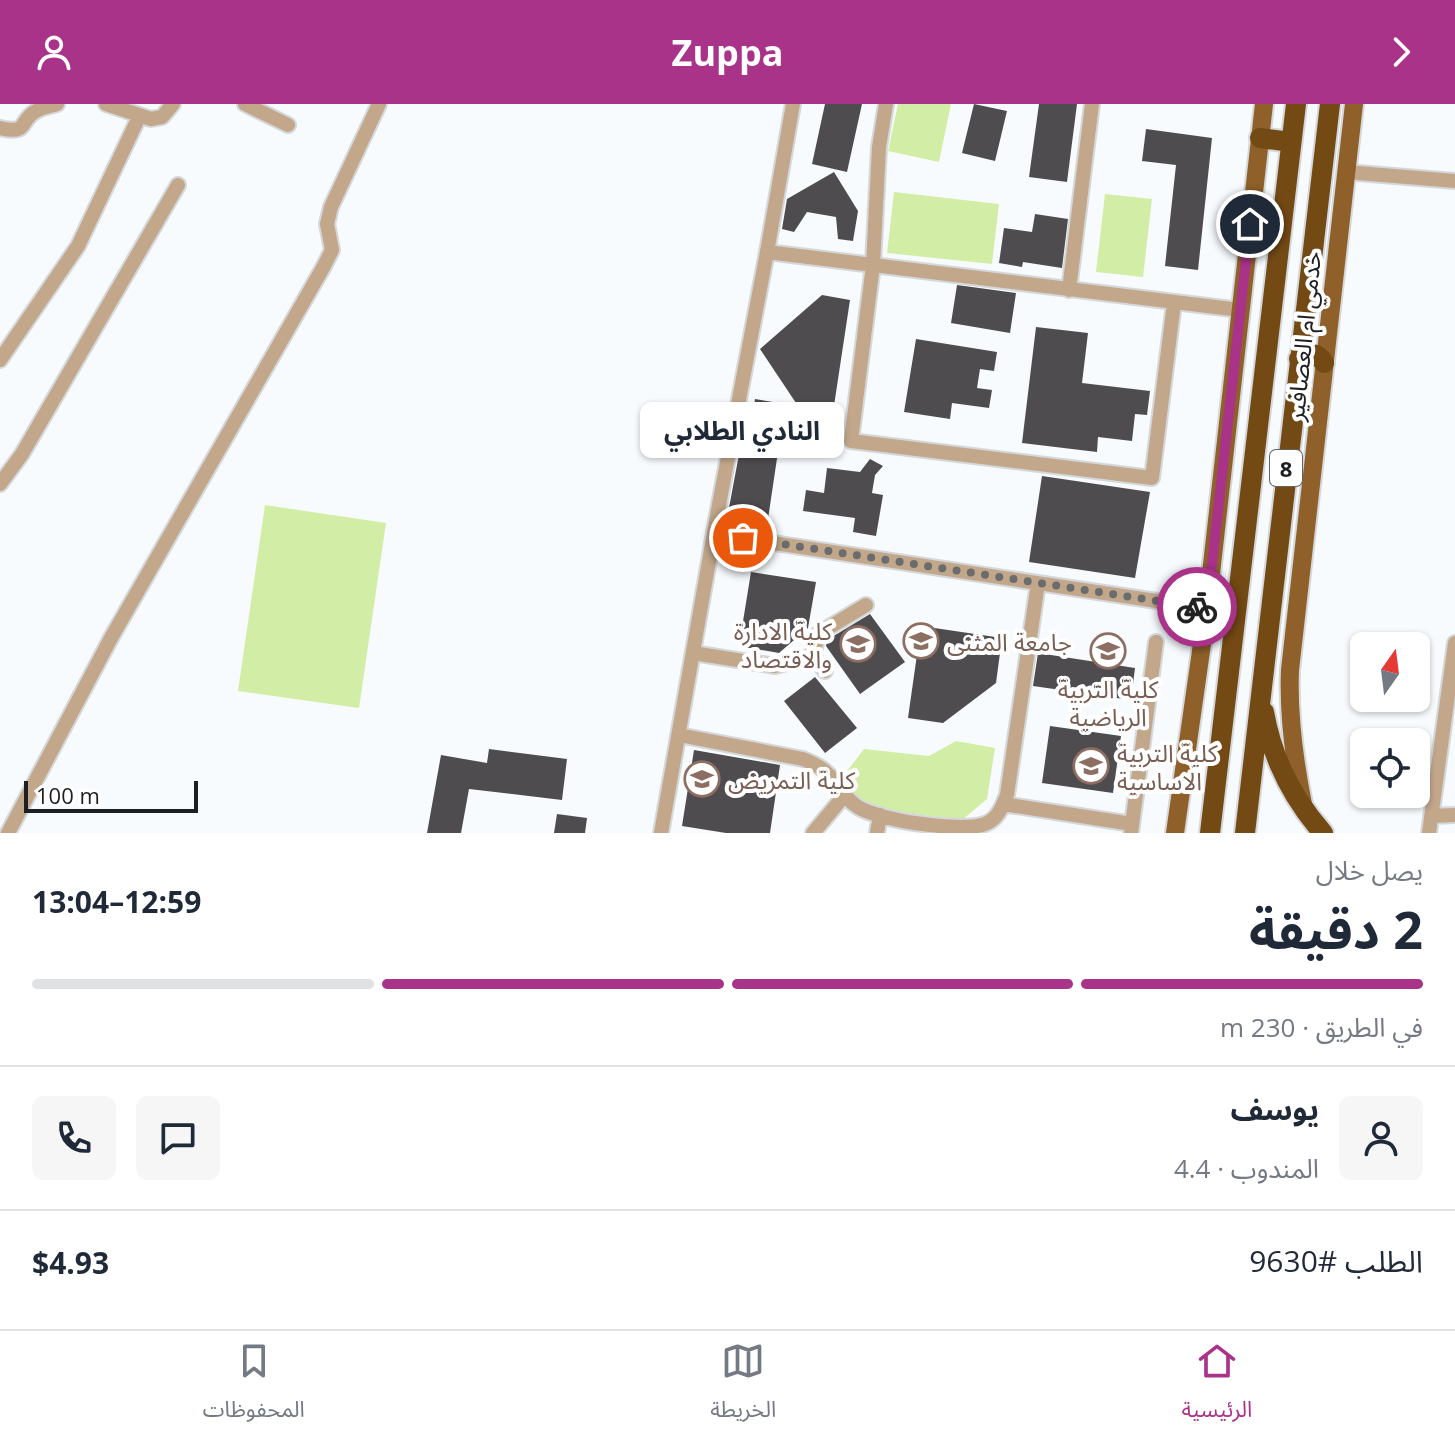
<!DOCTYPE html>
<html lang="ar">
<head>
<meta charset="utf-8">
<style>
  body { margin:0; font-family:"Open Sans","Noto Sans Arabic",sans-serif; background:#f6f6f7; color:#1f2937; direction:rtl; height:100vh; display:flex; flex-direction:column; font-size:30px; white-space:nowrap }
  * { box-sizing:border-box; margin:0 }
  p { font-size:26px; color:#747a83 }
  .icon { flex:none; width:44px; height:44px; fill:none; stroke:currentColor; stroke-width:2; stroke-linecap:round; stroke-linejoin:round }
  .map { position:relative; height:729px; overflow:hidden; direction:ltr }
  .side { display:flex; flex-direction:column; background:#fff; flex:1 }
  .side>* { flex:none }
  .needle { width:52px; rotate:14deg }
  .buttons { position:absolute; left:1350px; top:528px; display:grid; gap:16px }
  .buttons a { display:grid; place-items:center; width:80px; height:80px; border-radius:12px; background:#fff; box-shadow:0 2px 6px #0004; font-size:40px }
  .scale { position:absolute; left:24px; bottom:20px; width:174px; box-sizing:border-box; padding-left:8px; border:4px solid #1d1f21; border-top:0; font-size:22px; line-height:28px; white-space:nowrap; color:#1d1f21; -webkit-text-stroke:6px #fff; paint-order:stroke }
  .pin { position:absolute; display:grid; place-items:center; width:68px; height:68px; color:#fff; margin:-34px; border:4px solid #fff; border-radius:50%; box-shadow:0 2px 8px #0007 }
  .courier { position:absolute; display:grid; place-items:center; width:80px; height:80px; margin:-40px; border:6px solid #aa338a; border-radius:50%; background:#fff; color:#222; box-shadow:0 2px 10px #0007 }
  .bubble { position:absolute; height:56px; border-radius:12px; background:#fff; box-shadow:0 2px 6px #0004; font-size:26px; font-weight:700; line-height:56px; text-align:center; direction:rtl }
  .head em { font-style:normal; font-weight:700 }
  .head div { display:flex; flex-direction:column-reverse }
  .head { display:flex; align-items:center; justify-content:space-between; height:136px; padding:0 32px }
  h1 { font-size:52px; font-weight:700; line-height:60px }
  .bar { display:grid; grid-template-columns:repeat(4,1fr); gap:12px 8px; align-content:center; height:96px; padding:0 32px }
  .bar i { height:10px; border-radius:6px; background:#e0e1e3 }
  .bar .selected { background:#aa338a }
  .bar p { grid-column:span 4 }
  .line { display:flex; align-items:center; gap:20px; padding:0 32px; border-top:2px solid #e0e1e3 }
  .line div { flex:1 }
  .round { display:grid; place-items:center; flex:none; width:84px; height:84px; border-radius:12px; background:#f6f6f7 }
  header { display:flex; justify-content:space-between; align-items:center; height:104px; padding:0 32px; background:#aa338a; color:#fff; font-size:36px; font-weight:700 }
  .tabs { display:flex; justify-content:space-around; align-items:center; height:112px; border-top:2px solid #e0e1e3; background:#fff; font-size:22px; color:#747a83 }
  .tabs a { display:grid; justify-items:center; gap:4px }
  .tabs .selected { color:#aa338a }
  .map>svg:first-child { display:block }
</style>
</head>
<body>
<header><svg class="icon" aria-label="forward" viewBox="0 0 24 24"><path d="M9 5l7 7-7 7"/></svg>Zuppa<svg class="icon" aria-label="person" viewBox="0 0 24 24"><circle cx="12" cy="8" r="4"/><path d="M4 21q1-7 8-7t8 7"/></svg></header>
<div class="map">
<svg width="1455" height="729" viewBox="0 0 1455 729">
  <rect width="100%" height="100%" fill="#f8fbfe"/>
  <path fill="#d2eda6" d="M898,0H951L939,58L888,47Z
    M894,88L999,100L992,160L887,149Z
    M1105,90L1152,95L1143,173L1096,168Z
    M265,401L386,419L359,604L238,587Z
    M956,637L995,644L987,695L962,716L888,707L862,697L841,675L864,645L929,652Z"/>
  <path fill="#4f4c50" d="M825,0H862L847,68L812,60Z
    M974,0L1007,7L995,57L962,49Z
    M1039,0H1077L1067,78L1029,73Z
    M1146,25L1212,34L1198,166L1165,162L1176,61L1142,57Z
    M834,68L858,107L853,137L838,135L836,113L807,108L794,128L782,125L787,95Z
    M1035,110L1068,115L1062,164L1023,158L1022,163L999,159L1004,124L1032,128Z
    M957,181L1016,189L1010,229L951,219Z
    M822,191L850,196L827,348L779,341L768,415L728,409L740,345L748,344L755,295L798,302L760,245Z
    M1036,223L1088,229L1082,279L1150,287L1147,311L1135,310L1132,337L1098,333L1097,348L1022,339Z
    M916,235L997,248L994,267L980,265L977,284L992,286L989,304L952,299L950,315L904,308Z
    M870,355L883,362L875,371L872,389L883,391L876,432L853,428L855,414L803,407L806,386L824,389L827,364L860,368Z
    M1042,372L1150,388L1135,474L1029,458Z
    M751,468L816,478L808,524L779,549L739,542Z
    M870,510L905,558L860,590L826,542L827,536Z
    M921,522L1002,534L996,579L943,619L908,614Z
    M1038,549L1135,564L1131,596L1033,582Z
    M815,573L857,624L825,649L784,597Z
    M1050,622L1121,632L1113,689L1042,679Z
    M489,645L567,655L562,696L469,685L461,729H427L441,651L487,659Z
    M694,646L780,661L770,729H726L682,722Z
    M557,710L587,714L585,729H554Z"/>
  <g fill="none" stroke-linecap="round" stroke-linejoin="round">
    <defs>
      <path id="minor" d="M106,0L151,15L162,13L173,0
        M245,0L288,21
        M886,0L879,43L873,161L851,337L1152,374L1174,199
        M0,24C31,31 17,16 38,6C43,3 51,2 57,0
        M1346,68L1455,77
        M767,148L1240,206
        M1069,186L1092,0
        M0,256L78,142L139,13
        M0,380L22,350L178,81
        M714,430L1236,509
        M693,549L775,562L813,552
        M825,567L813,552L818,530L866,501
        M679,631L803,655C813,659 822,663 829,671C841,682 842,693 858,703C878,716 962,729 985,720C998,715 1002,703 1007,691L1038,479
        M1003,700L1132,720
        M1431,712L1455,711
        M8,729L111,534L324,162L332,146L327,120L331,103L379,0
        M661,729L718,406L767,148L793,0
        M813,729L844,692
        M877,729L880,711
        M1131,729L1156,538
        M1429,729L1455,539"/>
      <path id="major" d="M1303,700C1294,655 1288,612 1290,566L1354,0
        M1175,729L1207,505L1264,0"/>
      <path id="highway" d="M1260,34L1291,38
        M1299,255C1308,247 1318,248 1324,259
        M1264,608C1272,653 1293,695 1323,729
        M1210,729L1296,0
        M1245,729L1330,0"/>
    </defs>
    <use href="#minor" stroke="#d5d8db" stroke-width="18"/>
    <use href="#major" stroke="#d5d8db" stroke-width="22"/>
    <use href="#highway" stroke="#d5d8db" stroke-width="24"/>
    <use href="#minor" stroke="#c2a78b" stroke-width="14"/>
    <use href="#major" stroke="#8f6029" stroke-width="18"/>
    <use href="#highway" stroke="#744a14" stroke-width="20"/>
  </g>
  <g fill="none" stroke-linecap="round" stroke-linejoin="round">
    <path stroke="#6a6c6e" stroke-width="8" stroke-dasharray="0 14.4" d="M743,434L1197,503"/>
    <path stroke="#aa338a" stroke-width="10" d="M1197,503L1207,505L1250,120"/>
  </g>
  <defs>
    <symbol id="university-ring" viewBox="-11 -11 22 22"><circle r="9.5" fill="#fff" stroke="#8d6e63" stroke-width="1.5"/><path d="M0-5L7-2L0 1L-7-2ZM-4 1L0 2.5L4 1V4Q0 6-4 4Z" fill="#8d6e63"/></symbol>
  </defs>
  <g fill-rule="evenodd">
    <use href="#university-ring" x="901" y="517" width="40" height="40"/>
    <use href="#university-ring" x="838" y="520" width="40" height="40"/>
    <use href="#university-ring" x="1088" y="527" width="40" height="40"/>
    <use href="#university-ring" x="1071" y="642" width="40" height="40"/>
    <use href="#university-ring" x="682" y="655" width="40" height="40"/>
  </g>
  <g text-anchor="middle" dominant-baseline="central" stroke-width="8" stroke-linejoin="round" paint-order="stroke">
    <rect fill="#fff" stroke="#616264" stroke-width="2" x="1270" y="346" width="32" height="36" rx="6"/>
    <g font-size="22" font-weight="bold" fill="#1d1f21">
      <text x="1286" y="364">8</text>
    </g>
    <g font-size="24" fill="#1d1f21" stroke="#fff">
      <text transform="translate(1303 232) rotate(-84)">خدمي ام العصافير</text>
    </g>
    <g font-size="24" fill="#785e54" stroke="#fff" text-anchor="start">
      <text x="832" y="526" text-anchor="end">كلية الادارة<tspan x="832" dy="28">والاقتصاد</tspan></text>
      <text x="947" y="537">جامعة المثنى</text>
      <text x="1108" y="584" text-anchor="middle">كلية التربية<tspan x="1108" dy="28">الرياضية</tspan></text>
      <text x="1117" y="648">كلية التربية<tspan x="1117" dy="28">الاساسية</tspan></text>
      <text x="728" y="675">كلية التمريض</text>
    </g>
  </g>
</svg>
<div class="buttons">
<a><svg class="needle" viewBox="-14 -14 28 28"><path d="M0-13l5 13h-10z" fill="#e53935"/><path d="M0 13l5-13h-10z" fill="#747a83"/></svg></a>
<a><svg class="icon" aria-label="locate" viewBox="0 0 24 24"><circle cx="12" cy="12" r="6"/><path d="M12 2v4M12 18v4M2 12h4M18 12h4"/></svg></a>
</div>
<div class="scale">100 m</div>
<div class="pin" style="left:743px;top:434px;background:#ea580c"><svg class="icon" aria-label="bag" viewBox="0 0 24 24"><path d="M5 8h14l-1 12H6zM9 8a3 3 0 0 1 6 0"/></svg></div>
<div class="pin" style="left:1250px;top:120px;background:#1f2937"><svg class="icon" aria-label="home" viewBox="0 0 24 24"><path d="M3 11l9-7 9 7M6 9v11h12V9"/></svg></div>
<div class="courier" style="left:1197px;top:503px"><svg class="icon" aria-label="bike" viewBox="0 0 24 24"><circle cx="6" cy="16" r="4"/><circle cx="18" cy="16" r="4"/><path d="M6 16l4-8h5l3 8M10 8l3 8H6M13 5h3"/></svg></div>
<div class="bubble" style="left:640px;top:298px;width:204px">النادي الطلابي</div>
</div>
<section class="side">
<div class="head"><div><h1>2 دقيقة</h1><p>يصل خلال</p></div><em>12:59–13:04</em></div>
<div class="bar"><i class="selected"></i><i class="selected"></i><i class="selected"></i><i></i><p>في الطريق · 230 m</p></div>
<div class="line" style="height:144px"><a class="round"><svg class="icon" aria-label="person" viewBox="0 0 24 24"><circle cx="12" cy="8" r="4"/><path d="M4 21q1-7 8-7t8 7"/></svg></a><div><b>يوسف</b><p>المندوب · 4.4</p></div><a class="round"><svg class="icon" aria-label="chat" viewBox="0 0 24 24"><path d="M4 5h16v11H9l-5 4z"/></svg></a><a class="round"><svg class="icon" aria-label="phone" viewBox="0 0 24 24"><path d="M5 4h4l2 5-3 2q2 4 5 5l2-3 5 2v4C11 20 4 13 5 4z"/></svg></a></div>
<div class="line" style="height:104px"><div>الطلب #9630</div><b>$4.93</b></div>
</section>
<nav class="tabs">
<a class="selected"><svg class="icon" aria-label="home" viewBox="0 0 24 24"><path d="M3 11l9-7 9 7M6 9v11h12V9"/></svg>الرئيسية</a>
<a><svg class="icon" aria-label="map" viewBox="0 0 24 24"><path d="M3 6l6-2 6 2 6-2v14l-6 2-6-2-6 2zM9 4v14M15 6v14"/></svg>الخريطة</a>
<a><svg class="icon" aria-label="saved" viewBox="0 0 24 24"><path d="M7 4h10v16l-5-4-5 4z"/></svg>المحفوظات</a>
</nav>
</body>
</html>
